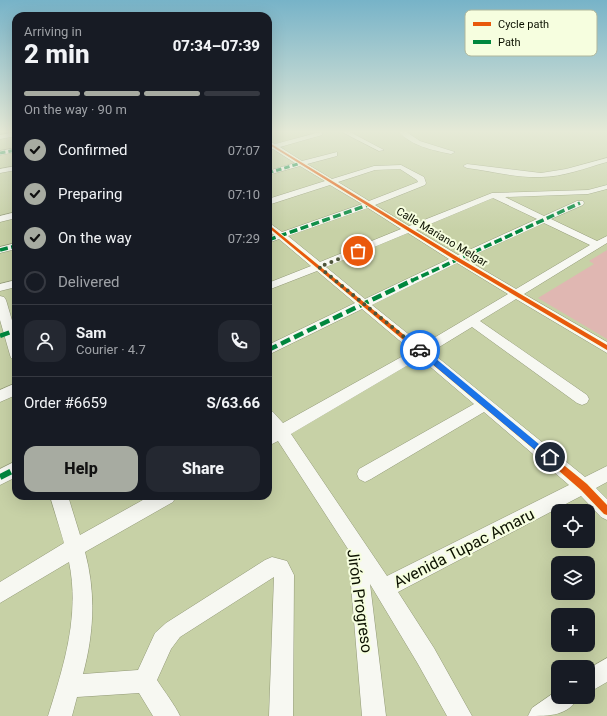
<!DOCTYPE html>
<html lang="en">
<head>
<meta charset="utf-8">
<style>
  body { margin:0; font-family:Roboto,sans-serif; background:#242831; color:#f1f3f6; height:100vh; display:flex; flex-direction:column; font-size:15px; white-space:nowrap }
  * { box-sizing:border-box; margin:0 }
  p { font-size:13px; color:#9ea1a6 }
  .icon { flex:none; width:22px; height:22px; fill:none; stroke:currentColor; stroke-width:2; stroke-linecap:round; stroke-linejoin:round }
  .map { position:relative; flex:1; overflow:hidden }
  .side { position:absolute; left:12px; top:12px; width:260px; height:488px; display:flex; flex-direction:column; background:#171b24; border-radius:12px; box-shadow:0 4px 16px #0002 }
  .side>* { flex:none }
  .fabs { position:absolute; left:551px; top:504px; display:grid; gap:8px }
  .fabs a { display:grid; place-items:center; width:44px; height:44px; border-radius:8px; background:#171b24; box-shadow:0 4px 16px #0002; font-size:20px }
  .pin { position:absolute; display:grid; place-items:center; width:34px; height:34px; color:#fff; margin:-17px; border:2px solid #fff; border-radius:50%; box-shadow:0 1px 4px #0007 }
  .courier { position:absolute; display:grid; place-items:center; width:40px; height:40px; margin:-20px; border:3px solid #1a73e8; border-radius:50%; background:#fff; color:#222; box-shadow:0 1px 5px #0007 }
  .headline em { font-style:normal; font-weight:800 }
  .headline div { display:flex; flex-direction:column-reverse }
  .headline { display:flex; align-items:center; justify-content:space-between; height:68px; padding:0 12px }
  h1 { font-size:26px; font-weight:800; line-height:30px }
  .bar { display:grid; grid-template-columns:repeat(4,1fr); gap:6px 4px; align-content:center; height:48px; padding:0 12px }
  .bar i { height:5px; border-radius:3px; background:#363941 }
  .bar .selected { background:#a7aba1 }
  .bar p { grid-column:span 4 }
  .line { display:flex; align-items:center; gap:10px; padding:0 12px; border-top:1px solid #363941 }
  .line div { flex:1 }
  .round { display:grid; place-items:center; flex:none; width:42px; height:42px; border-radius:12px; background:#242831 }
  ol { padding:0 12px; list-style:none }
  li { display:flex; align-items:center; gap:12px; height:44px }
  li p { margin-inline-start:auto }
  li .icon { padding:4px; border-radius:50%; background:#a7aba1; color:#111; stroke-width:4 }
  li:last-child { color:#9ea1a6 }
  li i { width:22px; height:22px; border:2px solid #363941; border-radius:50% }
  .button { display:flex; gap:8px; margin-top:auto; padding:8px 12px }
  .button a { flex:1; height:46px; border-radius:12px; background:#a7aba1; color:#111; font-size:16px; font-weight:800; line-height:46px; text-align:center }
  .button a+a { background:#242831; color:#f1f3f6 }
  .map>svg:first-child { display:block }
</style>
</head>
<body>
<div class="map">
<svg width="607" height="716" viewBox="0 0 607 716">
  <rect width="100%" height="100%" fill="#c7d1a6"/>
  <path fill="#e0b7b2" d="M607,250V339L538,298L594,264L589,261Z"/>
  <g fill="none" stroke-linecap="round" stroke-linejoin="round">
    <defs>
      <path id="minor" d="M340,131H348L384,150L379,151Z
        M398,131H405L420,141L455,152L451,154C432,150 411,146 398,131Z
        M16,132V136L0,139V135Z
        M320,132L322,133V135L280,147L302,161L337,152V156L307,164L332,179L374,166L401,165L424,177L426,183L425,185L375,205L409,226L492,193L588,190L607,185V189L588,194L505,197L544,216L577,201H583L584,203L583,205L551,219L597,241L607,236V243L524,294L607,342V353L516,299L480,321L587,395L589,399L587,403L582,405L577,403L472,327L431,352L585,477L607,466V482L596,488L607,499V520L601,517L581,496L398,592L434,648L472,716H447L418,664L370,584L386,716H362L348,549L278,441L268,446V431L270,430L268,427V410L273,412L283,423L412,351L362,309L268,355V345L355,303L317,271L268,290V283L311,266L279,239L268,243V237L274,235L268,230V222L282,232L362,204L330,185L268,205V199L325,181L300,166L268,175V171L295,163L273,149L268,150V141L275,144ZM400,169L417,180L418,182L369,201L338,182L375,170ZM493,198L537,219L458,255L416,230ZM368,208L401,229L320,262L288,236ZM544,223L590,245L516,289L465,259ZM408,233L449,259L365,299L326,267ZM457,263L508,294L422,345L372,305ZM420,358L474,404L359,469L357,474L359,479L365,482L371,479L484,412L569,485L387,576L291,434Z
        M16,148V152L0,155V151Z
        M607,158V162C585,168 563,177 541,177C516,178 491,171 467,168L463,166L467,164L541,173L566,169Z
        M16,166V170L0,173V169Z
        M16,212V218L0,222V216Z
        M16,243V249L0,253V247Z
        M16,280V287L0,291V284Z
        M0,296L4,297L6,300L16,334V360L11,358L10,355L0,320Z
        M16,383V395L0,402V390Z
        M16,461V477L0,485V469Z
        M50,496H68L80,535L150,496H176L173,502L85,552C96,593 94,633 83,674L138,670L155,633L166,623L265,560L272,557L287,561L294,575L293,716H269L274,577L180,637L171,649L157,680C164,691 175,705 180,716H153L139,693L77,697L72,716H48C64,665 80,615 69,562L0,603V582L64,543Z
        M607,658V682L588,693V669Z
        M558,690V697H578C569,716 549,716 528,716L532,708Z"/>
    </defs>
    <use href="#minor" stroke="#929977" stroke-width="1"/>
    <use href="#minor" fill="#f7f8f2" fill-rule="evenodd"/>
    <path stroke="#00873e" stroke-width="3" stroke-dasharray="5.5 3" stroke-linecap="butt" d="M0,153L16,150
      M268,173L301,163"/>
    <path stroke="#00873e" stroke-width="3.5" stroke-dasharray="8 3.5" stroke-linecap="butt" d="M268,240L368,205
      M0,250L16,246
      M411,281L580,203"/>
    <path stroke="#00873e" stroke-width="4.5" stroke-dasharray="10 4.5" stroke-linecap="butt" d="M0,336L16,330
      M268,350L413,280"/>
    <path stroke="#00873e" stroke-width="6" stroke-dasharray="12 6" stroke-linecap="butt" d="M0,477L16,469"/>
    <defs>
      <path id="cycleway" d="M268,142L459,258L607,345V350L455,260L268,144Z
        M268,224L587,484L607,505V515L604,514L581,490L535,450L268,227Z"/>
    </defs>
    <use href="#cycleway" stroke="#f6fedf" stroke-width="2"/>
    <use href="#cycleway" fill="#e8590c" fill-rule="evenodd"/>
  </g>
  <linearGradient id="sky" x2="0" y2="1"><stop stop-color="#77b3c8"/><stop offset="0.57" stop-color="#e6ead7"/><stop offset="1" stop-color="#e6ead7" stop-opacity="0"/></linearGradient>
  <rect width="607" height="231" fill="url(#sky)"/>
  <path fill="#1a73e8" d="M418,348H423L552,455V460H547L418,352Z"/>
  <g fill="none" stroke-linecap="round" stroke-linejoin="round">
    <path stroke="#4d543a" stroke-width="4" stroke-dasharray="0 7.2" d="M358,251L319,267L420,350"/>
  </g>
  <g text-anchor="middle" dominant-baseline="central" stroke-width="4" stroke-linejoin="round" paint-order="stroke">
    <g font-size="11" fill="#0c1100" stroke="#f6fedf">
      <text transform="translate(442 237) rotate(31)">Calle Mariano Melgar</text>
    </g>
    <g font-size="16" fill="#0c1100" stroke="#f6fedf">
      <text transform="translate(464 548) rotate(-27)">Avenida Tupac Amaru</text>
      <text transform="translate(360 601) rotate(82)">Jirón Progreso</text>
    </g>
  </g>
  <rect x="465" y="10" width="132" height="46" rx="6" fill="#f6fedf" stroke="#b0b79c" stroke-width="1"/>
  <rect x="473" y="22" width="18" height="4" fill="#e8590c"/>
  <rect x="473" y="40" width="18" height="4" fill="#00873e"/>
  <g font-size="11" fill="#0c1100">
    <text x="498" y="28">Cycle path</text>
    <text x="498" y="46">Path</text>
  </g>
</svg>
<div class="fabs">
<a><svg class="icon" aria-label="locate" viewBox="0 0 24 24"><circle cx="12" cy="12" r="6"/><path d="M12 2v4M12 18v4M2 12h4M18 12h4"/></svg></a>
<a><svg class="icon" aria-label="layers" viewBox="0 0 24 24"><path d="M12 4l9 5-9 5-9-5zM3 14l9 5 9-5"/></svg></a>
<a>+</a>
<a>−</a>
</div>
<div class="pin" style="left:358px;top:251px;background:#ea580c"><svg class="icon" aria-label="bag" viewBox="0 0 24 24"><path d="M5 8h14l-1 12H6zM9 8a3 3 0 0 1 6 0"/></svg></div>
<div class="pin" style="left:550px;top:457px;background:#1f2937"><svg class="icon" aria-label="home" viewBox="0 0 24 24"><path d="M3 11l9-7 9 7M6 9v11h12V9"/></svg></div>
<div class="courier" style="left:420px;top:350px"><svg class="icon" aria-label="car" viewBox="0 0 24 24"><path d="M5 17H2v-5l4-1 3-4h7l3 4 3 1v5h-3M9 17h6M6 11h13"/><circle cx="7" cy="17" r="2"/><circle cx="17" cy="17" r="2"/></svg></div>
<section class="side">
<div class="headline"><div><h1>2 min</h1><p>Arriving in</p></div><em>07:34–07:39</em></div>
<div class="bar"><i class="selected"></i><i class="selected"></i><i class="selected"></i><i></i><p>On the way · 90 m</p></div>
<ol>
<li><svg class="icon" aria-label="check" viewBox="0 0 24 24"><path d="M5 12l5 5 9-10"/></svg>Confirmed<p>07:07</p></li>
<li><svg class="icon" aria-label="check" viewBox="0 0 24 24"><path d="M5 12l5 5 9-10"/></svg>Preparing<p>07:10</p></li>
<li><svg class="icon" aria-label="check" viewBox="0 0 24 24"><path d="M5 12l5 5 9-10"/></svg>On the way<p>07:29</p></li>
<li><i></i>Delivered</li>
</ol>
<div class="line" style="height:72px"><a class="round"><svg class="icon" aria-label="person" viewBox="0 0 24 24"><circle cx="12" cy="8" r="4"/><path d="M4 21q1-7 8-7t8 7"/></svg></a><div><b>Sam</b><p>Courier · 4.7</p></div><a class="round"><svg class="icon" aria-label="phone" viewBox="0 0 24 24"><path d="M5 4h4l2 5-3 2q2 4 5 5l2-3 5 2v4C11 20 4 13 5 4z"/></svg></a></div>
<div class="line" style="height:52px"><div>Order #6659</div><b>S/63.66</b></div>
<div class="button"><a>Help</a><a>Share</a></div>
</section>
</div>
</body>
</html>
